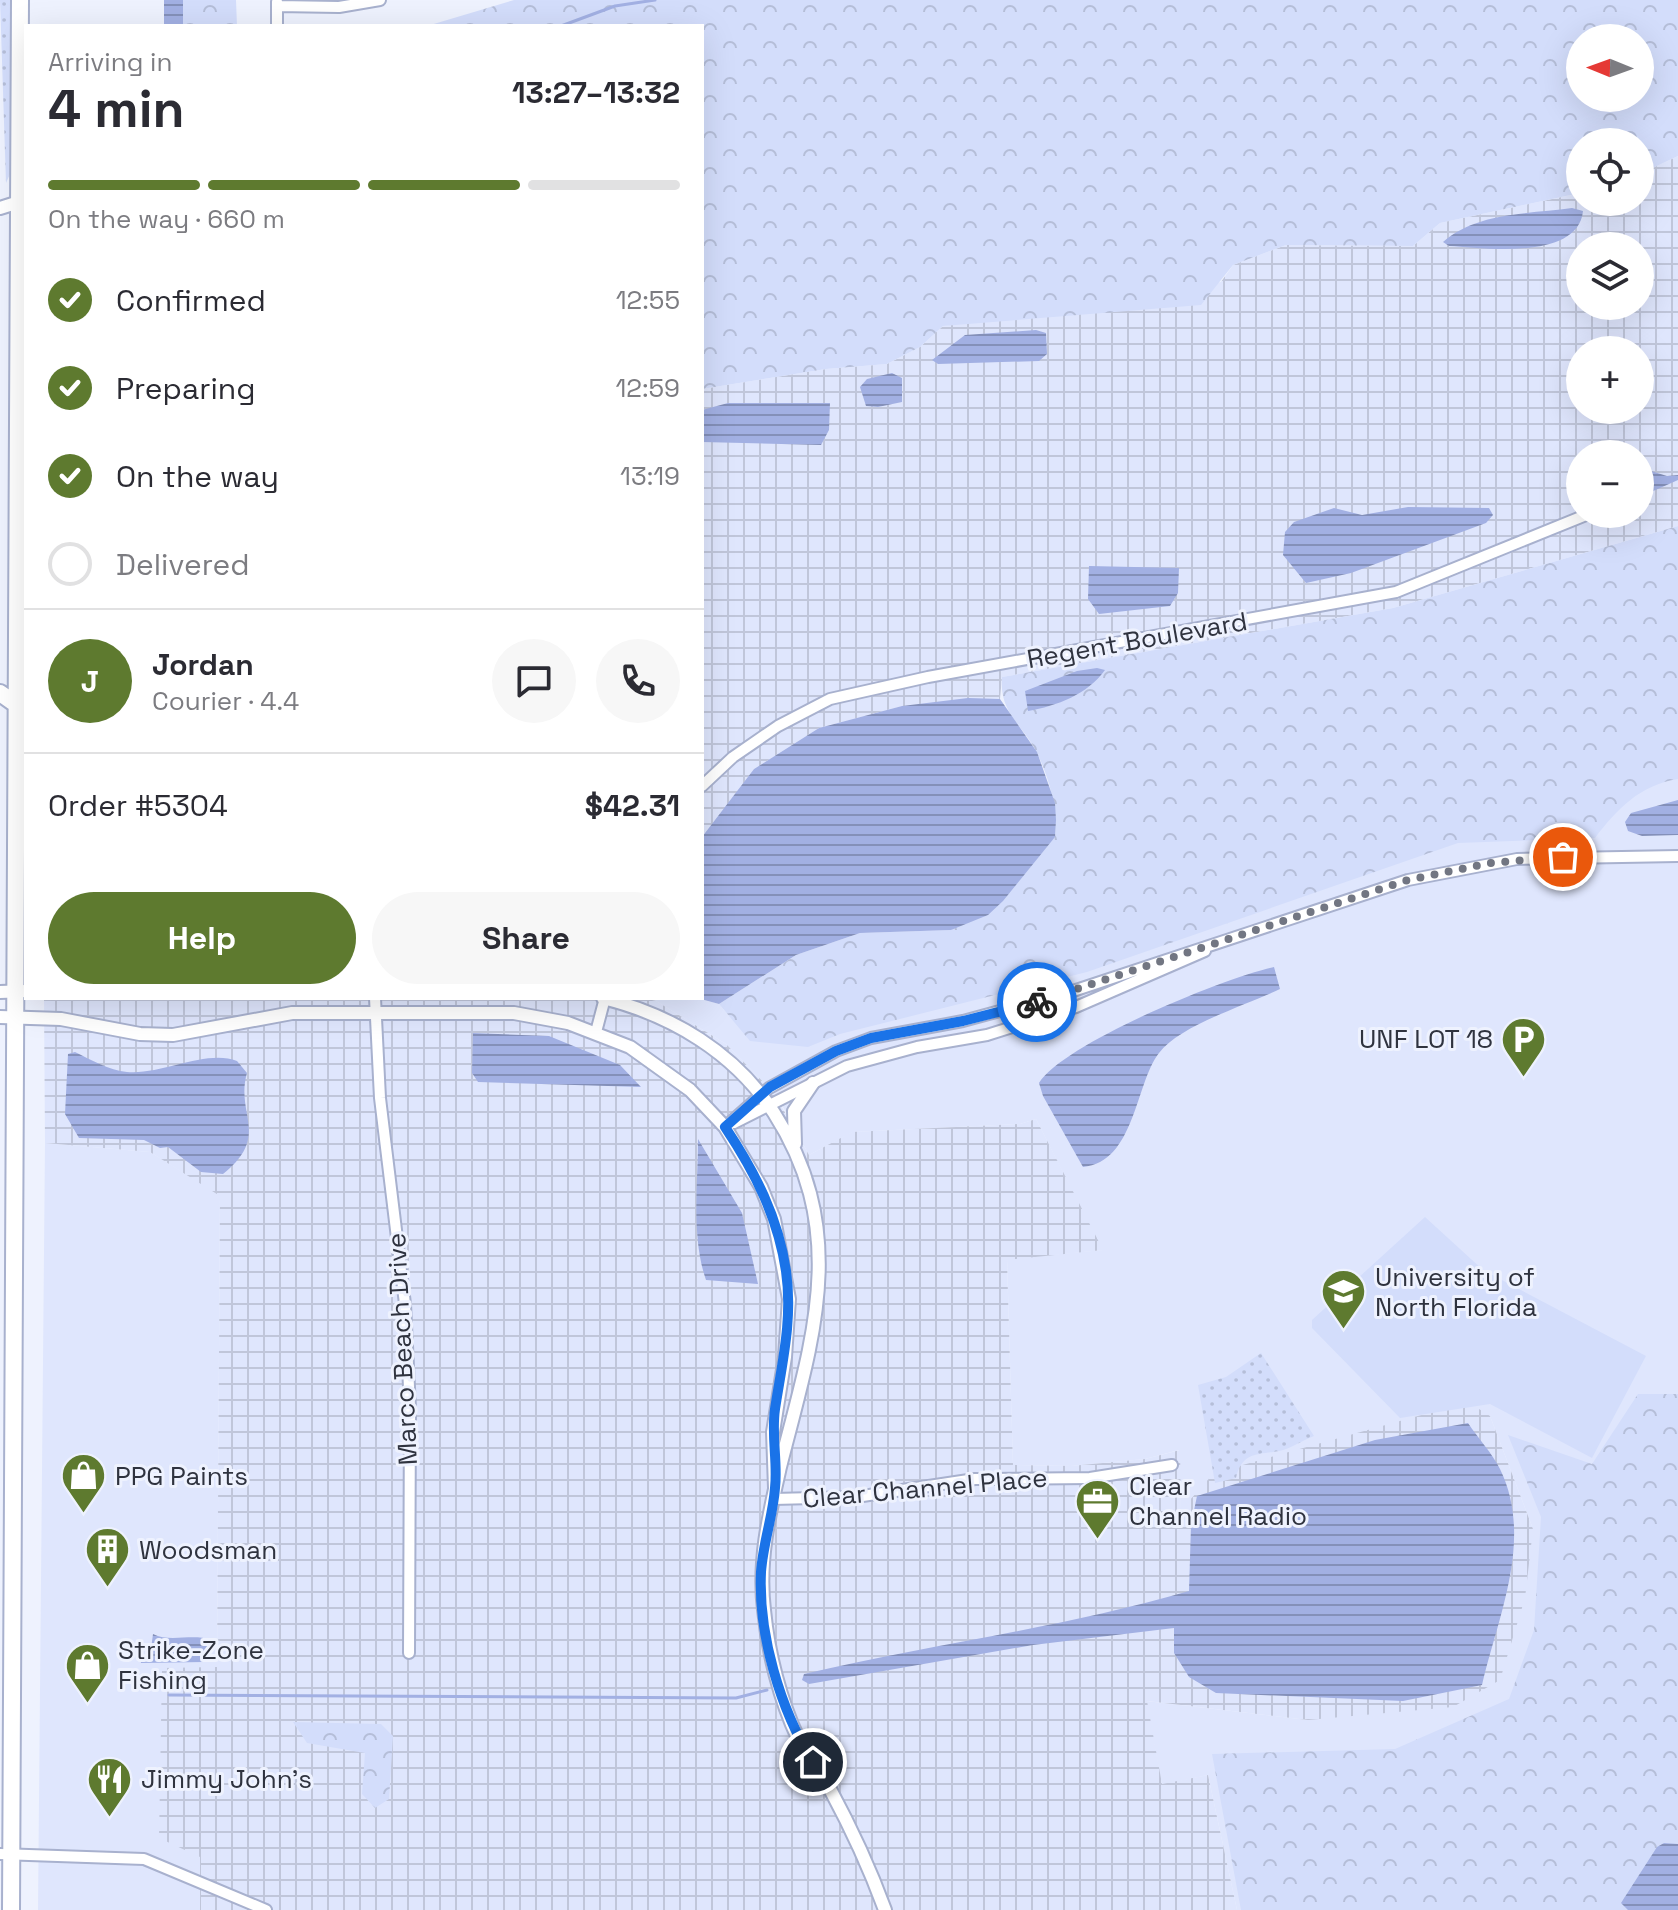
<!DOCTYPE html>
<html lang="en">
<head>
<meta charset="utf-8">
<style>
  body { margin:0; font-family:"Space Grotesk",sans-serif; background:#f7f7f7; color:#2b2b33; height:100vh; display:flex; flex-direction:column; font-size:30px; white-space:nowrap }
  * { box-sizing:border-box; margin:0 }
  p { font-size:26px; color:#7c7c81 }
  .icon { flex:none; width:44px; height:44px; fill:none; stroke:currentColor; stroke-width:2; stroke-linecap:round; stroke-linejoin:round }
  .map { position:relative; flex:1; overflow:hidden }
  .panel { position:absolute; left:24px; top:24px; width:680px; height:976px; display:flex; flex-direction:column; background:#fff; border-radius:0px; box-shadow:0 8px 32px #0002 }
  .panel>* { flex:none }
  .needle { width:52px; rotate:271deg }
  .fabs { position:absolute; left:1566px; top:24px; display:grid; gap:16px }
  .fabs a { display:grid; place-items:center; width:88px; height:88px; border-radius:50%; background:#fff; box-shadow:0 8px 32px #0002; font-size:40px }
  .pin { position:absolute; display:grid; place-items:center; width:68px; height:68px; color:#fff; margin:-34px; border:4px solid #fff; border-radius:50%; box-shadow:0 2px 8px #0007 }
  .courier { position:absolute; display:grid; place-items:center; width:80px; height:80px; margin:-40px; border:6px solid #1a73e8; border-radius:50%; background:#fff; color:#222; box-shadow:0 2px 10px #0007 }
  .overview em { font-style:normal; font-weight:800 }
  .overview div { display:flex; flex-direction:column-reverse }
  .overview { display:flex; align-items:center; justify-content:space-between; height:136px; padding:0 24px }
  h1 { font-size:52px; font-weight:800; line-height:60px }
  .bar { display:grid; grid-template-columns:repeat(4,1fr); gap:12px 8px; align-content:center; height:96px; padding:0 24px }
  .bar i { height:10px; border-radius:6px; background:#e1e1e2 }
  .bar .current { background:#5e7a2f }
  .bar p { grid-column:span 4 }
  .line { display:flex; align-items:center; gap:20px; padding:0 24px; border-top:2px solid #e1e1e2 }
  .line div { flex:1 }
  .round { display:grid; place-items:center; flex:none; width:84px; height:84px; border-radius:42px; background:#f7f7f7 }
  ol { padding:0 24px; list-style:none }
  li { display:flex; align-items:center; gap:24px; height:88px }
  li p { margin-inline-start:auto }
  li .icon { padding:8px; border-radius:50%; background:#5e7a2f; color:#fff; stroke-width:4 }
  li:last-child { color:#7c7c81 }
  li i { width:44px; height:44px; border:4px solid #e1e1e2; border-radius:50% }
  .button { display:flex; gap:16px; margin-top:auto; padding:16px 24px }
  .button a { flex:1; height:92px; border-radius:48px; background:#5e7a2f; color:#fff; font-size:32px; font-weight:800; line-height:92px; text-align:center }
  .button a+a { background:#f7f7f7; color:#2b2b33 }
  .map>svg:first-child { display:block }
</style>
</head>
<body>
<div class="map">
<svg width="1678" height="1910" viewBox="0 0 1678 1910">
  <defs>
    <pattern id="industrial-grid" width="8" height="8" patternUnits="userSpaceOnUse" patternTransform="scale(2)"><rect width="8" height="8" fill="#dfe6fd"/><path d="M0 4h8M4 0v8" fill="none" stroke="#c0c6da"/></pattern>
    <pattern id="green-dots" width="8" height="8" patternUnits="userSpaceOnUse" patternTransform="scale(2)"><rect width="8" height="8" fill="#d3ddfb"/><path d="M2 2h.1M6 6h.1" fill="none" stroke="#b5bed8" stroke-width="1.8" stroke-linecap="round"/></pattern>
    <pattern id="forest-crowns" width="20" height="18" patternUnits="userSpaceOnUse" patternTransform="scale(2)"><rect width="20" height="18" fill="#d3ddfb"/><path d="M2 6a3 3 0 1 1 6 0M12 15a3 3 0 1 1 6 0" fill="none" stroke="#b5bed8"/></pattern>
    <pattern id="water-rules" width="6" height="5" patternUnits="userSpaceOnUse" patternTransform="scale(2)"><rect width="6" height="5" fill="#a2b0e3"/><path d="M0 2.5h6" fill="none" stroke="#8490b9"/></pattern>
  </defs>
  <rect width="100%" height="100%" fill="#eef2fe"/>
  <path fill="#dfe6fd" d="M1678,636V1910H1237L1208,1775L1162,1785L1146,1701L1308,1720L1533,1529L1490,1416L1181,1511L1179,1450L1145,1459L1071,1466L1013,1465L1007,1259L1102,1250L1036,1119L1020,1124L853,1132L809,1155L777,1096L726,1044L656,1001L644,998H697L719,1004L729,1016L961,940Z
    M45,1143L150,1152L220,1195L217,1668H162V1718L200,1857V1910H38Z"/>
  <path fill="url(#industrial-grid)" fill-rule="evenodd" d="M1678,156V526L1393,608L1002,677L1000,699L902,706L819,728L754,769L702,842V389L826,369L887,364L920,347L943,326L1221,282L1233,265L1286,245L1413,246L1440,223L1580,193V202H1640V174ZM1580,246H1640V306H1580ZM1580,350H1640V410H1580ZM1580,454H1640V514H1580Z
    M44,998H644L656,1001L726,1044L774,1093L809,1155L852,1132L1020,1124L1036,1119L1103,1250L1007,1260L1013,1465L1071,1466L1145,1459L1180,1450L1181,1510L1214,1473L1468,1402L1490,1416L1533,1529L1525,1598L1500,1680L1453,1707L1308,1720L1147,1701L1162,1784L1208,1775L1237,1910H200V1857L159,1838L162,1668L217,1667L220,1196L150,1152L45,1143Z"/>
  <path fill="url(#green-dots)" d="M0,0H11L10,174L6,183Z
    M1261,1353L1314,1436C1303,1440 1290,1449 1279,1451C1257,1455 1242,1452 1236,1478L1215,1483L1198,1385L1226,1377Z"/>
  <path fill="url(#forest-crowns)" fill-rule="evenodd" d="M183,0H236L237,26H183Z
    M514,0H1678V156L1640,174V142H1580V193L1440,223L1413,246L1286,245L1233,265L1201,305L943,326L920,347L887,364L826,369L702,389V26H427ZM1580,38H1640V98H1580Z
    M1678,526V779C1640,785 1617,809 1595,838L1458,843L1087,972L840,1034L808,1047L750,1041L719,1004L796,955L860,933L951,930L1055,837C1057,808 1050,780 1037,753C1022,723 999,714 1002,677L1393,608Z
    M1638,1394H1678V1910H1241L1212,1754L1395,1749L1509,1699L1534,1630L1541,1517L1508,1435L1592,1464Z
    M293,1722L381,1724L393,1736L389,1799L375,1808L362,1794L365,1753L307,1743Z"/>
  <path fill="#d3ddfb" d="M1425,1217L1483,1270L1646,1356L1592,1458L1490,1404L1400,1418L1312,1328V1320Z"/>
  <path fill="url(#water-rules)" d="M164,0H183V26H164Z
    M1572,208L1583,211C1578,261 1483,248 1449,246L1443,242C1477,212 1529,214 1572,208Z
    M1036,330L1046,333L1047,354L1039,361L938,364L932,360L965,335Z
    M892,373L902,378V402L878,407L866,406L860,387L867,379Z
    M728,403H830L829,430L821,445L702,442V410Z
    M1651,471L1667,476L1678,475V480L1642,496V474Z
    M1408,507L1489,508L1493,515L1486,523L1351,573L1306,583L1283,555L1285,532L1294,522L1334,508L1362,515Z
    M1089,566L1179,568L1178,593L1170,606L1099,614L1088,599Z
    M1097,668L1105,670C1088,694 1057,706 1028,711L1025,691L1077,671Z
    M968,698L1000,699L1037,752L1055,803L1056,820L1055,837L1003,901L988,915L951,930L860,933L796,955L719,1004L697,998H702V837L754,769L819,728L902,706Z
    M1678,800V835L1642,836L1628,831L1625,822L1631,813Z
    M1274,967L1280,989C1247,1005 1180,1025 1159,1053C1135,1084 1135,1162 1083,1167L1043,1096L1039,1083C1064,1043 1226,977 1274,967Z
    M473,1033L549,1036L620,1065L641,1087L478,1082L472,1073Z
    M75,1052C91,1060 109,1070 127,1072C163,1075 206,1049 237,1061L247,1073C235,1114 271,1136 223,1174L201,1172L168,1147L160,1148L144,1140L79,1138L65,1114L68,1054Z
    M698,1139L742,1213L758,1284L706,1280C691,1237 698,1184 698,1139Z
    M1468,1423C1478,1438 1492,1453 1500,1469C1534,1539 1498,1616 1482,1685L1403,1701L1216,1693L1189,1677L1174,1653V1628L1033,1645L809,1684L802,1680L804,1674C932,1644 1062,1628 1189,1591L1191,1525L1197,1496L1375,1440Z
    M153,1634C170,1643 192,1633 211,1640L210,1658L204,1662L141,1663L140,1658L150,1656Z
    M1664,1843L1678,1844V1910H1628L1621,1903L1657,1847Z"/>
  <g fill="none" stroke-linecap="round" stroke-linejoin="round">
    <path stroke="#a2b0e3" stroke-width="3" d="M561,26L615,6L655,0
      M169,1695L736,1698L767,1690"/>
    <defs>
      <path id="minor" d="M277,6L339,7L380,0
        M277,26V2
        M702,786L733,757L778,726L830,699L928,677L1396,592L1586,515
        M375,998L380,1098L405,1304L410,1408L409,1653
        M596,1032L605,998
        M734,1123L847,1066L917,1047L987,1035L1076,1007L1205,951
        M725,1127L769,1088L836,1051L871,1038L963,1021L1070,992L1408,880L1517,859L1678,856
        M773,1499L856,1497L975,1479L1090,1478L1172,1465
        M0,1854L144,1859L266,1910"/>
      <path id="tertiary" d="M0,208L19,202
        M0,992L26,991
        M603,998C672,1015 735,1053 774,1113C851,1233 812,1341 780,1467C769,1515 758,1561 764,1610C768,1652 780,1700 798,1738C807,1756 821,1771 830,1789C851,1828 870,1869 885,1910
        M0,1017L61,1019L140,1034L173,1035L292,1013H514L568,1023L630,1047L690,1090L725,1127L761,1187L774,1219L789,1299L785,1357L773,1432L775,1488
        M795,1144L794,1111L813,1083"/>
      <path id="trunk" d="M0,693L17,705
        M11,1910L20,0"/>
    </defs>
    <use href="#minor" stroke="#a8b1ce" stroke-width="14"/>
    <use href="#tertiary" stroke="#a8b1ce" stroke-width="16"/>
    <use href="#trunk" stroke="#a8b1ce" stroke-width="20"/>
    <use href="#minor" stroke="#fff" stroke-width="10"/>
    <use href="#tertiary" stroke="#fff" stroke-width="12"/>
    <use href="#trunk" stroke="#fff" stroke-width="16"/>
  </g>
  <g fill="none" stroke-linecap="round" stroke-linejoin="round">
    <path stroke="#727682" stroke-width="8" stroke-dasharray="0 14.4" d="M1037,1002L1408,880L1490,863L1563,857"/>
    <path stroke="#1a73e8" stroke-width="10" d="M813,1762C780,1709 758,1634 761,1572C763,1543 773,1516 775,1488C778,1462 771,1436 775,1409C782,1363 793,1319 786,1271C778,1217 755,1172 725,1127L770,1087L836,1051L871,1038L963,1021L1037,1002"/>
  </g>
  <defs>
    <symbol id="parking-pin" viewBox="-11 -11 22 30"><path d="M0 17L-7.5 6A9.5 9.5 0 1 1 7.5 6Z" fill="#5e7a2f" stroke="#eef2fe"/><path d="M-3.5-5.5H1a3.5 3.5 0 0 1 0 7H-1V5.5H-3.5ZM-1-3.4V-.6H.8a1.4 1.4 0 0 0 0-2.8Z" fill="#fff"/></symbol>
    <symbol id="university-pin" viewBox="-11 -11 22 30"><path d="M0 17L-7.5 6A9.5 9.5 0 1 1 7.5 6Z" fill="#5e7a2f" stroke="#eef2fe"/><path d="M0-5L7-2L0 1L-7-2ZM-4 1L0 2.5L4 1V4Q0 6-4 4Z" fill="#fff"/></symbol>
    <symbol id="shop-pin" viewBox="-11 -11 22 30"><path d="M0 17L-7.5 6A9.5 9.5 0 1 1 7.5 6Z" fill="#5e7a2f" stroke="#eef2fe"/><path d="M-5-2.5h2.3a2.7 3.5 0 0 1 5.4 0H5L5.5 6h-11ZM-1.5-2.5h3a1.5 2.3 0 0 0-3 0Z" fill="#fff"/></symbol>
    <symbol id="office-pin" viewBox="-11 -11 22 30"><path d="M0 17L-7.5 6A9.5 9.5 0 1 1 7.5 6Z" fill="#5e7a2f" stroke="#eef2fe"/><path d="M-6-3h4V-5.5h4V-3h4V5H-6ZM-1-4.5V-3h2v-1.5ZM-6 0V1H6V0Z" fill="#fff"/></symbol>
    <symbol id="building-pin" viewBox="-11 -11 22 30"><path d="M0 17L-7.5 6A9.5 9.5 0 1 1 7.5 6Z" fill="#5e7a2f" stroke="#eef2fe"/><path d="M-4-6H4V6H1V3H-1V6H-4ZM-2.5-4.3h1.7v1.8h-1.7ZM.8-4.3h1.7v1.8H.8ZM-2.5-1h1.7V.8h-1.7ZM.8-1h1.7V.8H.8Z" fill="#fff"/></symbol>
    <symbol id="restaurant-pin" viewBox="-11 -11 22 30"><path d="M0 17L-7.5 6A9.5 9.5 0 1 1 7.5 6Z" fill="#5e7a2f" stroke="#eef2fe"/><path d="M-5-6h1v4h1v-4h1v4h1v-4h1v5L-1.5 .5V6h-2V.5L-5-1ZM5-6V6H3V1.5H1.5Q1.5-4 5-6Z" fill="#fff"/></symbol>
  </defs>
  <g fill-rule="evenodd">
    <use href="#parking-pin" x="1498" y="1014" width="51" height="69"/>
    <use href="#university-pin" x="1318" y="1266" width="51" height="69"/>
    <use href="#shop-pin" x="58" y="1450" width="51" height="69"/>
    <use href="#office-pin" x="1072" y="1476" width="51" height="69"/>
    <use href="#building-pin" x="82" y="1524" width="51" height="69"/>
    <use href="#shop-pin" x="62" y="1640" width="51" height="69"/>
    <use href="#restaurant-pin" x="84" y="1754" width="51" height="69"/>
  </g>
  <g text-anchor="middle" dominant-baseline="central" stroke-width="6" stroke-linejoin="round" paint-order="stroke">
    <g font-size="26" fill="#2f333f" stroke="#eef2fe">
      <text transform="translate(1137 640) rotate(-10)">Regent Boulevard</text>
      <text transform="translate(402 1349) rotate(-93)">Marco Beach Drive</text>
      <text transform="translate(925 1488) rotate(-5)">Clear Channel Place</text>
    </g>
    <g font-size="26" fill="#2f333f" stroke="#eef2fe" text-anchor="start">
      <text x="1493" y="1039" text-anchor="end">UNF LOT 18</text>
      <text x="1375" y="1277">University of<tspan x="1375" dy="30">North Florida</tspan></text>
      <text x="115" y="1476">PPG Paints</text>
      <text x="1129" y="1486">Clear<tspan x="1129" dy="30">Channel Radio</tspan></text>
      <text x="139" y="1550">Woodsman</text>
      <text x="118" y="1650">Strike-Zone<tspan x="118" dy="30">Fishing</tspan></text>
      <text x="141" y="1779">Jimmy John's</text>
    </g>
  </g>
</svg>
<div class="fabs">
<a><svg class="needle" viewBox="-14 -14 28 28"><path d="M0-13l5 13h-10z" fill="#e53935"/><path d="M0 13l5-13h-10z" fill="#7c7c81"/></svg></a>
<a><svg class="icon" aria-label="locate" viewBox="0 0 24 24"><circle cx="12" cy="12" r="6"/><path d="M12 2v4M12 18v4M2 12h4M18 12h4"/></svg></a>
<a><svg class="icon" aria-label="layers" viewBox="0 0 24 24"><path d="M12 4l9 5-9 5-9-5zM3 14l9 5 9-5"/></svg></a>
<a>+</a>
<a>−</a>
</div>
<div class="pin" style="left:1563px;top:857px;background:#ea580c"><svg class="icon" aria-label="bag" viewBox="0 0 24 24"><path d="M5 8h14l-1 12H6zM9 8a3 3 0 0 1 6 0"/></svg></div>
<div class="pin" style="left:813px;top:1762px;background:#1f2937"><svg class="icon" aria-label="home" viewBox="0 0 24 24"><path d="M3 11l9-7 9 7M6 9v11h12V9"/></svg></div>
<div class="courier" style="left:1037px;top:1002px"><svg class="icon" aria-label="bike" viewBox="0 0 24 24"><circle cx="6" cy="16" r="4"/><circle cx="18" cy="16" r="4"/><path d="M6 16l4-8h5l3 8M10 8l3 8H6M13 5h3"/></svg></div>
<section class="panel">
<div class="overview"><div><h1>4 min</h1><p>Arriving in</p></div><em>13:27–13:32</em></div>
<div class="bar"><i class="current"></i><i class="current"></i><i class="current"></i><i></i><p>On the way · 660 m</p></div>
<ol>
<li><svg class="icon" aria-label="check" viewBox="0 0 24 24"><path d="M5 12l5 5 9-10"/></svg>Confirmed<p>12:55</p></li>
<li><svg class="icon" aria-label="check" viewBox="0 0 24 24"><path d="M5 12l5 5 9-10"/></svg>Preparing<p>12:59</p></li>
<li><svg class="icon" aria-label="check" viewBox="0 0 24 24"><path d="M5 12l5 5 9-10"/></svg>On the way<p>13:19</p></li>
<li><i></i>Delivered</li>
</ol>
<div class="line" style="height:144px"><b class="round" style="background:#5e7a2f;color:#fff">J</b><div><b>Jordan</b><p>Courier · 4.4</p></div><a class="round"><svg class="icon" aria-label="chat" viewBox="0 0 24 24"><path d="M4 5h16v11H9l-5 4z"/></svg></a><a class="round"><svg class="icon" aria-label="phone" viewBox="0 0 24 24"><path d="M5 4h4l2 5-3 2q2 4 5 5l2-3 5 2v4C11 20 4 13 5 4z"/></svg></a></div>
<div class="line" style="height:104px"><div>Order #5304</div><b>$42.31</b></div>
<div class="button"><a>Help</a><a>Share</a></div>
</section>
</div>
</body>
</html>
